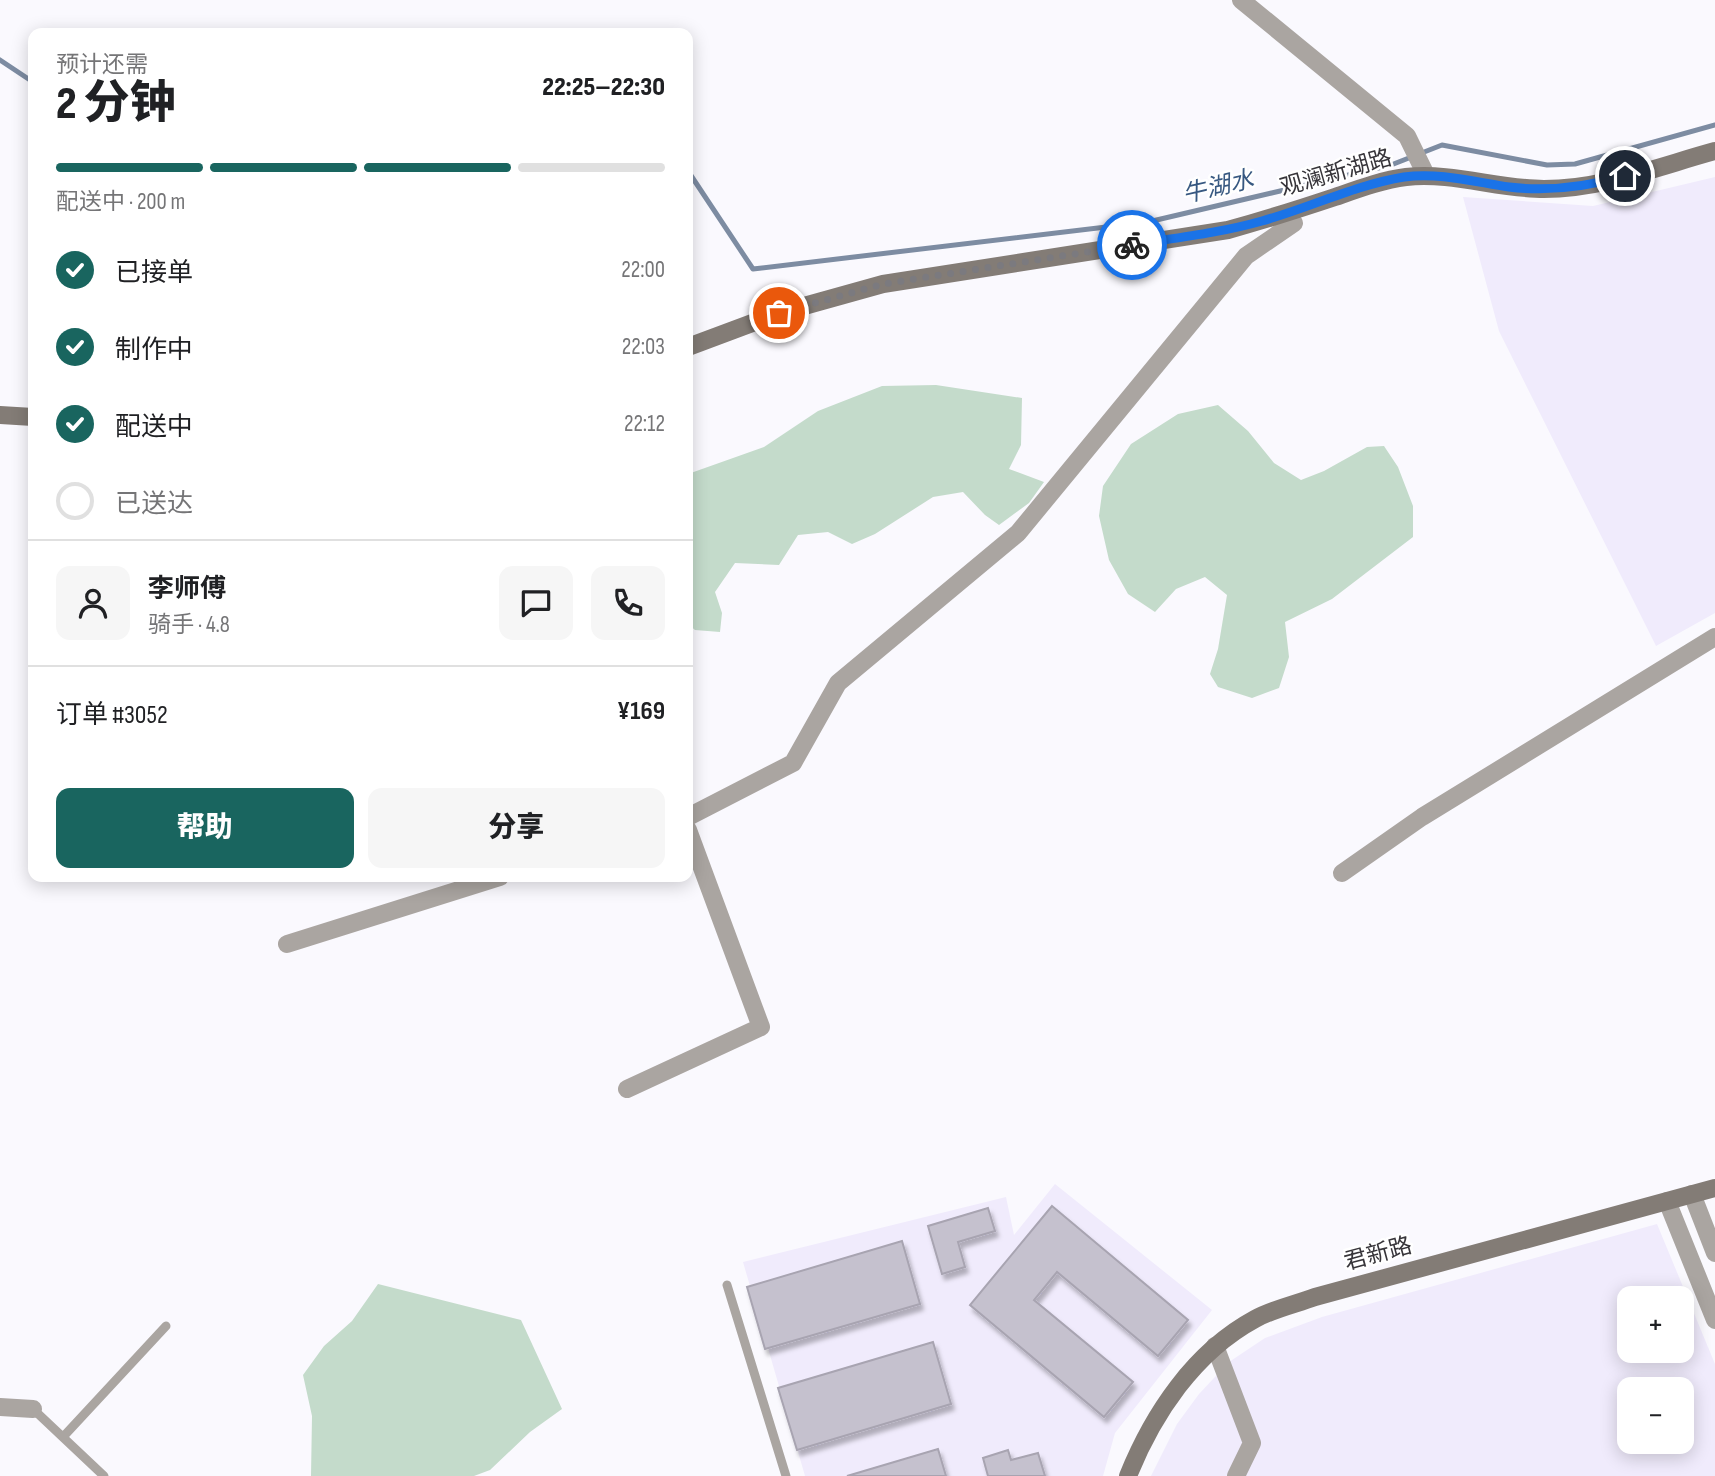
<!DOCTYPE html>
<html lang="zh">
<head>
<meta charset="utf-8">
<style>
  body { margin:0; font-family:"Sofia Sans Condensed","Noto Sans SC",sans-serif; background:#f6f6f6; color:#202124; height:100vh; display:flex; flex-direction:column; font-size:26px; white-space:nowrap }
  * { box-sizing:border-box; margin:0 }
  p { font-size:23px; color:#757577 }
  .icon { flex:none; width:38px; height:38px; fill:none; stroke:currentColor; stroke-width:2; stroke-linecap:round; stroke-linejoin:round }
  .map { position:relative; flex:1; overflow:hidden }
  .details { position:absolute; left:28px; top:28px; width:665px; height:854px; display:flex; flex-direction:column; background:#fff; border-radius:14px; box-shadow:0 4px 18px #0003 }
  .details>* { flex:none }
  .controls { position:absolute; left:1617px; top:1286px; display:grid; gap:14px }
  .controls a { display:grid; place-items:center; width:77px; height:77px; border-radius:14px; background:#fff; box-shadow:0 4px 18px #0003; font-size:35px }
  .pin { position:absolute; display:grid; place-items:center; width:60px; height:60px; color:#fff; margin:-30px; border:4px solid #fff; border-radius:50%; box-shadow:0 2px 7px #0007 }
  .courier { position:absolute; display:grid; place-items:center; width:70px; height:70px; margin:-35px; border:5px solid #1a73e8; border-radius:50%; background:#fff; color:#222; box-shadow:0 2px 9px #0007 }
  .overview em { font-style:normal; font-weight:800 }
  .overview div { display:flex; flex-direction:column-reverse }
  .overview { display:flex; align-items:center; justify-content:space-between; height:119px; padding:0 28px }
  h1 { font-size:46px; font-weight:800; line-height:52px }
  .bar { display:grid; grid-template-columns:repeat(4,1fr); gap:10px 7px; align-content:center; height:84px; padding:0 28px }
  .bar i { height:9px; border-radius:5px; background:#e0e0e0 }
  .bar .active { background:#19655f }
  .bar p { grid-column:span 4 }
  .line { display:flex; align-items:center; gap:18px; padding:0 28px; border-top:2px solid #e0e0e0 }
  .line div { flex:1 }
  .round { display:grid; place-items:center; flex:none; width:74px; height:74px; border-radius:14px; background:#f6f6f6 }
  ol { padding:0 28px; list-style:none }
  li { display:flex; align-items:center; gap:21px; height:77px }
  li p { margin-inline-start:auto }
  li .icon { padding:7px; border-radius:50%; background:#19655f; color:#fff; stroke-width:4 }
  li:last-child { color:#757577 }
  li i { width:38px; height:38px; border:4px solid #e0e0e0; border-radius:50% }
  .primary-button { display:flex; gap:14px; margin-top:auto; padding:14px 28px }
  .primary-button a { flex:1; height:80px; border-radius:14px; background:#19655f; color:#fff; font-size:28px; font-weight:800; line-height:80px; text-align:center }
  .primary-button a+a { background:#f6f6f6; color:#202124 }
  .map>svg:first-child { display:block }
</style>
</head>
<body>
<div class="map">
<svg width="1715" height="1476" viewBox="0 0 1715 1476">
  <defs>
    <filter id="shadow"><feDropShadow dx="3" dy="5.5" stdDeviation="2" flood-color="#0004"/></filter>
  </defs>
  <rect width="100%" height="100%" fill="#faf9fe"/>
  <path fill="#f0ebfc" fill-rule="evenodd" d="M1715,177V613L1656,646L1499,331L1463,197L1593,206Z
    M1055,1184L1212,1310L1115,1433L1103,1476H805L743,1262L1006,1197L1014,1235Z
    M1657,1224L1715,1364V1476H1151L1177,1424L1199,1394L1229,1362L1265,1338L1322,1317ZM1629,1298H1682V1351H1629ZM1629,1390H1682V1442H1629Z"/>
  <path fill="#c4dbcb" d="M936,385L1022,398L1021,445L1009,469L1044,482L1029,503L999,525L985,515L963,492L933,497L875,534L852,544L828,532L798,535L779,565L735,563L715,592L722,613L720,632L695,630L688,624V474L764,447L818,411L882,386Z
    M1218,405L1248,431L1274,463L1301,480L1324,471L1367,447L1384,446L1398,467L1413,506V537L1332,599L1285,622L1289,657L1279,688L1252,698L1218,687L1210,674L1218,649L1227,595L1205,577L1176,589L1155,612L1128,594L1109,560L1099,516L1103,486L1131,444L1178,414Z
    M378,1284L521,1320L562,1409L530,1432L490,1470L474,1476H311L312,1416L303,1375L324,1346L352,1321Z"/>
  <g fill="none" stroke-linecap="round" stroke-linejoin="round">
    <path stroke="#7d8ca2" stroke-width="5" d="M0,60L33,82
      M688,171L753,269L1148,222L1391,165L1442,145L1547,165L1575,164L1715,125"/>
  </g>
  <path fill="#c5c1ce" stroke="#a8a4b1" stroke-width="2" filter="url(#shadow)" d="M1052,1206L1188,1320L1158,1356L1057,1272L1034,1300L1133,1382L1104,1417L970,1305Z
    M988,1208L995,1231L958,1242L965,1267L942,1274L928,1226Z
    M902,1241L920,1304L765,1349L747,1287Z
    M933,1342L951,1404L797,1450L778,1388Z
    M938,1449L946,1476H847Z
    M1008,1450L1011,1460L1038,1453L1045,1476H988L983,1458Z"/>
  <g fill="none" stroke-linecap="round" stroke-linejoin="round">
    <path stroke="#aaa5a1" stroke-width="9" d="M727,1285L786,1476
      M33,1409L104,1476
      M63,1437L166,1326"/>
    <path stroke="#aaa5a1" stroke-width="18" d="M1241,0L1407,136L1426,175
      M688,817L793,763L838,683L1018,533L1246,256L1294,223
      M1342,873L1422,817L1715,637
      M287,944L500,877
      M627,1089L761,1027L688,830
      M1692,1194L1715,1253
      M1667,1201L1715,1320
      M1215,1346L1252,1443L1236,1476
      M0,1407L33,1409"/>
    <path stroke="#837c76" stroke-width="18" d="M688,347L779,313L883,284L1228,230C1264,220 1299,209 1335,197C1358,189 1382,180 1406,177C1453,172 1498,189 1544,189C1602,189 1660,166 1715,151
      M0,415L33,417
      M1128,1476C1153,1414 1194,1352 1255,1319C1273,1309 1296,1304 1315,1297L1715,1188"/>
  </g>
  <g fill="none" stroke-linecap="round" stroke-linejoin="round">
    <path stroke="#7b7a7f" stroke-width="7" stroke-dasharray="0 12.6" d="M779,313L883,284L1132,245"/>
    <path stroke="#1a73e8" stroke-width="9" d="M1132,245C1175,238 1220,233 1262,221C1309,208 1355,185 1404,177C1439,172 1475,182 1509,187C1549,192 1586,187 1625,176"/>
  </g>
  <g text-anchor="middle" dominant-baseline="central" stroke-width="5" stroke-linejoin="round" paint-order="stroke">
    <g font-size="23" fill="#37353a" stroke="#fff">
      <text transform="translate(1336 173) rotate(-16)">观澜新湖路</text>
      <text transform="translate(1378 1254) rotate(-15)">君新路</text>
    </g>
    <g font-size="24" font-style="italic" fill="#375881" stroke="#fff">
      <text transform="translate(1218 187) rotate(-13)">牛湖水</text>
    </g>
  </g>
</svg>
<div class="controls">
<a>+</a>
<a>−</a>
</div>
<div class="pin" style="left:779px;top:313px;background:#ea580c"><svg class="icon" aria-label="bag" viewBox="0 0 24 24"><path d="M5 8h14l-1 12H6zM9 8a3 3 0 0 1 6 0"/></svg></div>
<div class="pin" style="left:1625px;top:176px;background:#1f2937"><svg class="icon" aria-label="home" viewBox="0 0 24 24"><path d="M3 11l9-7 9 7M6 9v11h12V9"/></svg></div>
<div class="courier" style="left:1132px;top:245px"><svg class="icon" aria-label="bike" viewBox="0 0 24 24"><circle cx="6" cy="16" r="4"/><circle cx="18" cy="16" r="4"/><path d="M6 16l4-8h5l3 8M10 8l3 8H6M13 5h3"/></svg></div>
<section class="details">
<div class="overview"><div><h1>2 分钟</h1><p>预计还需</p></div><em>22:25–22:30</em></div>
<div class="bar"><i class="active"></i><i class="active"></i><i class="active"></i><i></i><p>配送中 · 200 m</p></div>
<ol>
<li><svg class="icon" aria-label="check" viewBox="0 0 24 24"><path d="M5 12l5 5 9-10"/></svg>已接单<p>22:00</p></li>
<li><svg class="icon" aria-label="check" viewBox="0 0 24 24"><path d="M5 12l5 5 9-10"/></svg>制作中<p>22:03</p></li>
<li><svg class="icon" aria-label="check" viewBox="0 0 24 24"><path d="M5 12l5 5 9-10"/></svg>配送中<p>22:12</p></li>
<li><i></i>已送达</li>
</ol>
<div class="line" style="height:126px"><a class="round"><svg class="icon" aria-label="person" viewBox="0 0 24 24"><circle cx="12" cy="8" r="4"/><path d="M4 21q1-7 8-7t8 7"/></svg></a><div><b>李师傅</b><p>骑手 · 4.8</p></div><a class="round"><svg class="icon" aria-label="chat" viewBox="0 0 24 24"><path d="M4 5h16v11H9l-5 4z"/></svg></a><a class="round"><svg class="icon" aria-label="phone" viewBox="0 0 24 24"><path d="M5 4h4l2 5-3 2q2 4 5 5l2-3 5 2v4C11 20 4 13 5 4z"/></svg></a></div>
<div class="line" style="height:91px"><div>订单 #3052</div><b>¥169</b></div>
<div class="primary-button"><a>帮助</a><a>分享</a></div>
</section>
</div>
</body>
</html>
